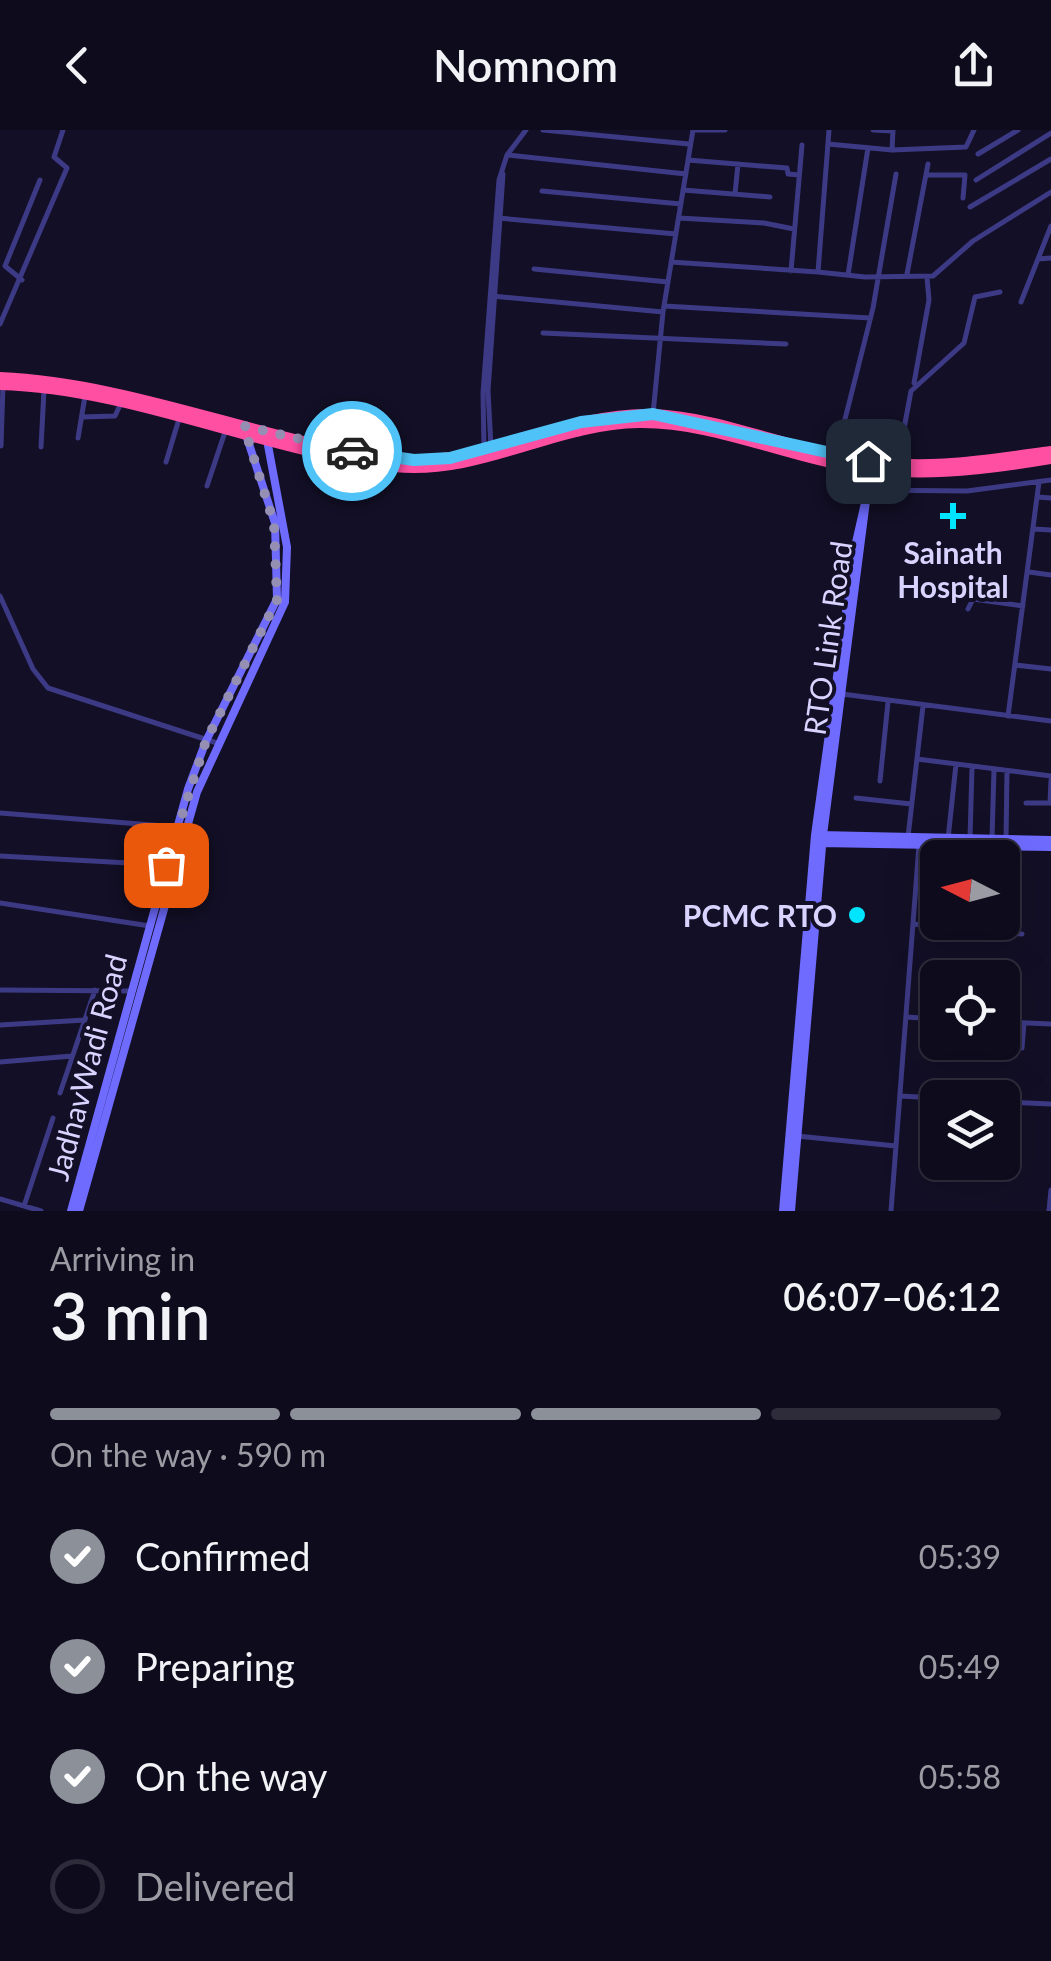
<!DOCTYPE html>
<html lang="en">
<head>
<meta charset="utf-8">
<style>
  body { margin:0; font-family:Lato,sans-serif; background:#1c1929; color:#f1f3f6; height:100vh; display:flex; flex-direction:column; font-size:38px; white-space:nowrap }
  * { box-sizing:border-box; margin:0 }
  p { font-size:32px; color:#9b9ba3 }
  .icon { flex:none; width:55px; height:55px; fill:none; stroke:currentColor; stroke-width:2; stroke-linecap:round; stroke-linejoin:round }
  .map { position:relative; height:1081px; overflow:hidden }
  .panel { display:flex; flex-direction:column; background:#0e0b1c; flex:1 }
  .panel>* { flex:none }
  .needle { width:65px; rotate:276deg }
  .controls { position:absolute; left:920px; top:710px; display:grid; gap:20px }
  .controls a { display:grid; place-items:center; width:100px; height:100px; border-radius:15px; background:#0e0b1c; box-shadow:0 10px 40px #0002,0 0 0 2px #2e2b3b; font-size:50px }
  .pin { position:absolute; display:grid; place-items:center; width:85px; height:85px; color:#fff; margin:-42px; border-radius:20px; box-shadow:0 5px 15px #0006 }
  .courier { position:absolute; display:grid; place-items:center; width:100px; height:100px; margin:-50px; border:8px solid #4fc3f7; border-radius:50%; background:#fff; color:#222; box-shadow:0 2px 12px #0007 }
  .headline em { font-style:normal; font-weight:600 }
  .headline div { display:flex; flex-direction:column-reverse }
  .headline { display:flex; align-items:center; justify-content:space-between; height:170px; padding:0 50px }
  h1 { font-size:65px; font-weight:600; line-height:75px }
  .bar { display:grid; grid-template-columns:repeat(4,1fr); gap:15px 10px; align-content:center; height:120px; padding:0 50px }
  .bar i { height:12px; border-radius:8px; background:#2e2b3b }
  .bar .on { background:#8c9099 }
  .bar p { grid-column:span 4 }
  ol { padding:0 50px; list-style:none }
  li { display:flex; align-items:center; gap:30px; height:110px }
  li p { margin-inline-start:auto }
  li .icon { padding:10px; border-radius:50%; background:#8c9099; color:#fff; stroke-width:4 }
  li:last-child { color:#9b9ba3 }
  li i { width:55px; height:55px; border:5px solid #2e2b3b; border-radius:50% }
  header { display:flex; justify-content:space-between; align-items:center; height:130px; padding:0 50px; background:#0e0b1c; font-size:45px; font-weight:600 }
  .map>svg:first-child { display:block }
</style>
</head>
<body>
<header><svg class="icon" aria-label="back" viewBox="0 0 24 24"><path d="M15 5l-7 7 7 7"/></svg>Nomnom<svg class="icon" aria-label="share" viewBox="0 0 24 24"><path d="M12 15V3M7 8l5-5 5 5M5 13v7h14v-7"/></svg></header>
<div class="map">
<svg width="1051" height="1081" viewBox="0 0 1051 1081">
  <rect width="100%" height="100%" fill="#130f26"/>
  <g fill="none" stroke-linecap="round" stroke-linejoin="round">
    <path stroke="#3d3a85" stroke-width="5" d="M543,0L689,14
      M694,0H725
      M829,0L818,142L865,147L933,146L973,111L1051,62
      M873,0L893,1
      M828,14L892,20L966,17L974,0
      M892,20L893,0
      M978,24L1018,0
      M507,25L686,44
      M688,30L787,38L788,44L799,45
      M926,45H965L963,68
      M976,50L1051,3
      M683,60L770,67
      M542,61L681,74
      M735,64L738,34
      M970,77L1051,29
      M498,88L676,104
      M679,88L764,93L794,99
      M1038,129L1051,128
      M671,132L818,142
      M534,139L668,152
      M791,141L802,15
      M907,144L928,34
      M848,145L868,18
      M22,150L5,136L40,50
      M492,166L663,182
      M1021,172L1051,96
      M664,176L870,188
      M0,194L67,38L54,27L63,0
      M543,203L786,214
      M914,253L929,170L927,147
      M653,284L663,182L693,0
      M82,287L115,286L121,273
      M78,308L85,266
      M1,316L3,255
      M41,317L44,260
      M491,317L488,261L503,44
      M484,318L483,263L499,50L507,25L526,0
      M836,325L873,178L896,44
      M898,331L911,261L964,213L975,167L1000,162
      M166,332L179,289
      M207,356L225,302
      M867,360L967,361L1051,350
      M1037,367L1051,368
      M1033,399L1051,400
      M1029,442L1051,445
      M0,466L33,539L48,558L217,613
      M968,479L973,469L1023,476
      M1015,535L1051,539
      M842,564L1051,591
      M1008,586L1039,352
      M917,629L1051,646
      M880,651L888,572
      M856,668L911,674
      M1026,673H1051
      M1050,673L1051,650
      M0,683L178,697
      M908,707L923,576
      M948,709L956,634
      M970,709L972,637
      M992,709L994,639
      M1006,710L1007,641
      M0,726L166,735
      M0,773L150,796
      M913,794L1022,804
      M0,860L129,861
      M906,887L938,889
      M1002,892L1051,894
      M0,895L85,890
      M1022,918L1024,893
      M0,932L72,926
      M60,963L95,860
      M900,966L938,968
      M1002,972L1051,974
      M797,1006L896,1016
      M0,1069L41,1081
      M24,1076L53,988
      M891,1081L919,715
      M1049,1081L1051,1060"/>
    <path stroke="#6f6bff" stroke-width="8" d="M819,705L1051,710
      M821,713L1051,717
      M71,1081L188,659L206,611L277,469L275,393L245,302
      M79,1081L197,662L285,472L287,417L267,310
      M783,1081L815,705L855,417L867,364
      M791,1081L823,705L870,340"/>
    <path stroke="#ff4fa3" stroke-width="10" d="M0,247C133,253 259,310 391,328C481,340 560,282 650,284C720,286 787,318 856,329C922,341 985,330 1051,321
      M0,255C134,259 261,321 394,337C480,346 555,294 639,293C707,292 774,322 840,335C911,349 980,341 1051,329"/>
  </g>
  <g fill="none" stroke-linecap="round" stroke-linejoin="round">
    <path stroke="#948fb3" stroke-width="10" stroke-dasharray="0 18" d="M166,735L206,611L277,470L274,394L244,296L352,321"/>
    <path stroke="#4fc3f7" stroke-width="12" d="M352,321L414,330L450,328L581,292L653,284L868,331"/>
  </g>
  <g fill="#00e5ff" stroke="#130f26" stroke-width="4">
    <path d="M948 371h10v10h10v10h-10v10h-10v-10h-10v-10h10z"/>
    <circle cx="857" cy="785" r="10"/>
  </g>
  <g text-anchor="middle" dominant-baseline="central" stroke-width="8" stroke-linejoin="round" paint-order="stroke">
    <g font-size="30" font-weight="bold" fill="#d9d4ff" stroke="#130f26">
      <text x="953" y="422">Sainath<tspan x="953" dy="34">Hospital</tspan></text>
      <text x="837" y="785" text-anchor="end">PCMC RTO</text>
    </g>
    <g font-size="30" fill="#d9d4ff" stroke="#130f26">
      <text transform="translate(827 508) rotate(-82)">RTO Link Road</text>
      <text transform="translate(86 937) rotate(-75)">JadhavWadi Road</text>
    </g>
  </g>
</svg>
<div class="controls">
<a><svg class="needle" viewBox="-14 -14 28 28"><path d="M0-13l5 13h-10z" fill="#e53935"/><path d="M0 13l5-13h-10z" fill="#9b9ba3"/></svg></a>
<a><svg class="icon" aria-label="locate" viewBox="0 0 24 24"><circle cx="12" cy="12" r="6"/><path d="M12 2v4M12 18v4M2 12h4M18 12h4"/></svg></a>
<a><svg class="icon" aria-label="layers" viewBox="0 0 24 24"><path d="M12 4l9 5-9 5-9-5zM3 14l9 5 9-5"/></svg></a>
</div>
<div class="pin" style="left:166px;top:735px;background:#ea580c"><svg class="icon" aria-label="bag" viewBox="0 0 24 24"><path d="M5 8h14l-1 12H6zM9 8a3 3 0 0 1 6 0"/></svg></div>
<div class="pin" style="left:868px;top:331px;background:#1f2937"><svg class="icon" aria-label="home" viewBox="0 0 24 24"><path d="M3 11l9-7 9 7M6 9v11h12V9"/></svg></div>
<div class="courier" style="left:352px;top:321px"><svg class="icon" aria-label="car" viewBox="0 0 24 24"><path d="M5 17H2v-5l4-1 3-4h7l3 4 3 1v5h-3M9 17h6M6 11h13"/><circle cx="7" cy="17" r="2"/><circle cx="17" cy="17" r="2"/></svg></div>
</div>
<section class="panel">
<div class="headline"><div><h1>3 min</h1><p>Arriving in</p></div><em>06:07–06:12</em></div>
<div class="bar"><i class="on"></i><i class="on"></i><i class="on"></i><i></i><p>On the way · 590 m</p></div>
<ol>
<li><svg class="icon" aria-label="check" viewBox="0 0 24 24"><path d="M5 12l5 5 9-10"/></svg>Confirmed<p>05:39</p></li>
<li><svg class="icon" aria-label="check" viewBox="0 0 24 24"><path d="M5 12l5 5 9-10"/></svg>Preparing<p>05:49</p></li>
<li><svg class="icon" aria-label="check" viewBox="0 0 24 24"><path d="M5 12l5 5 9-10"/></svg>On the way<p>05:58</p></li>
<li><i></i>Delivered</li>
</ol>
</section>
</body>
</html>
